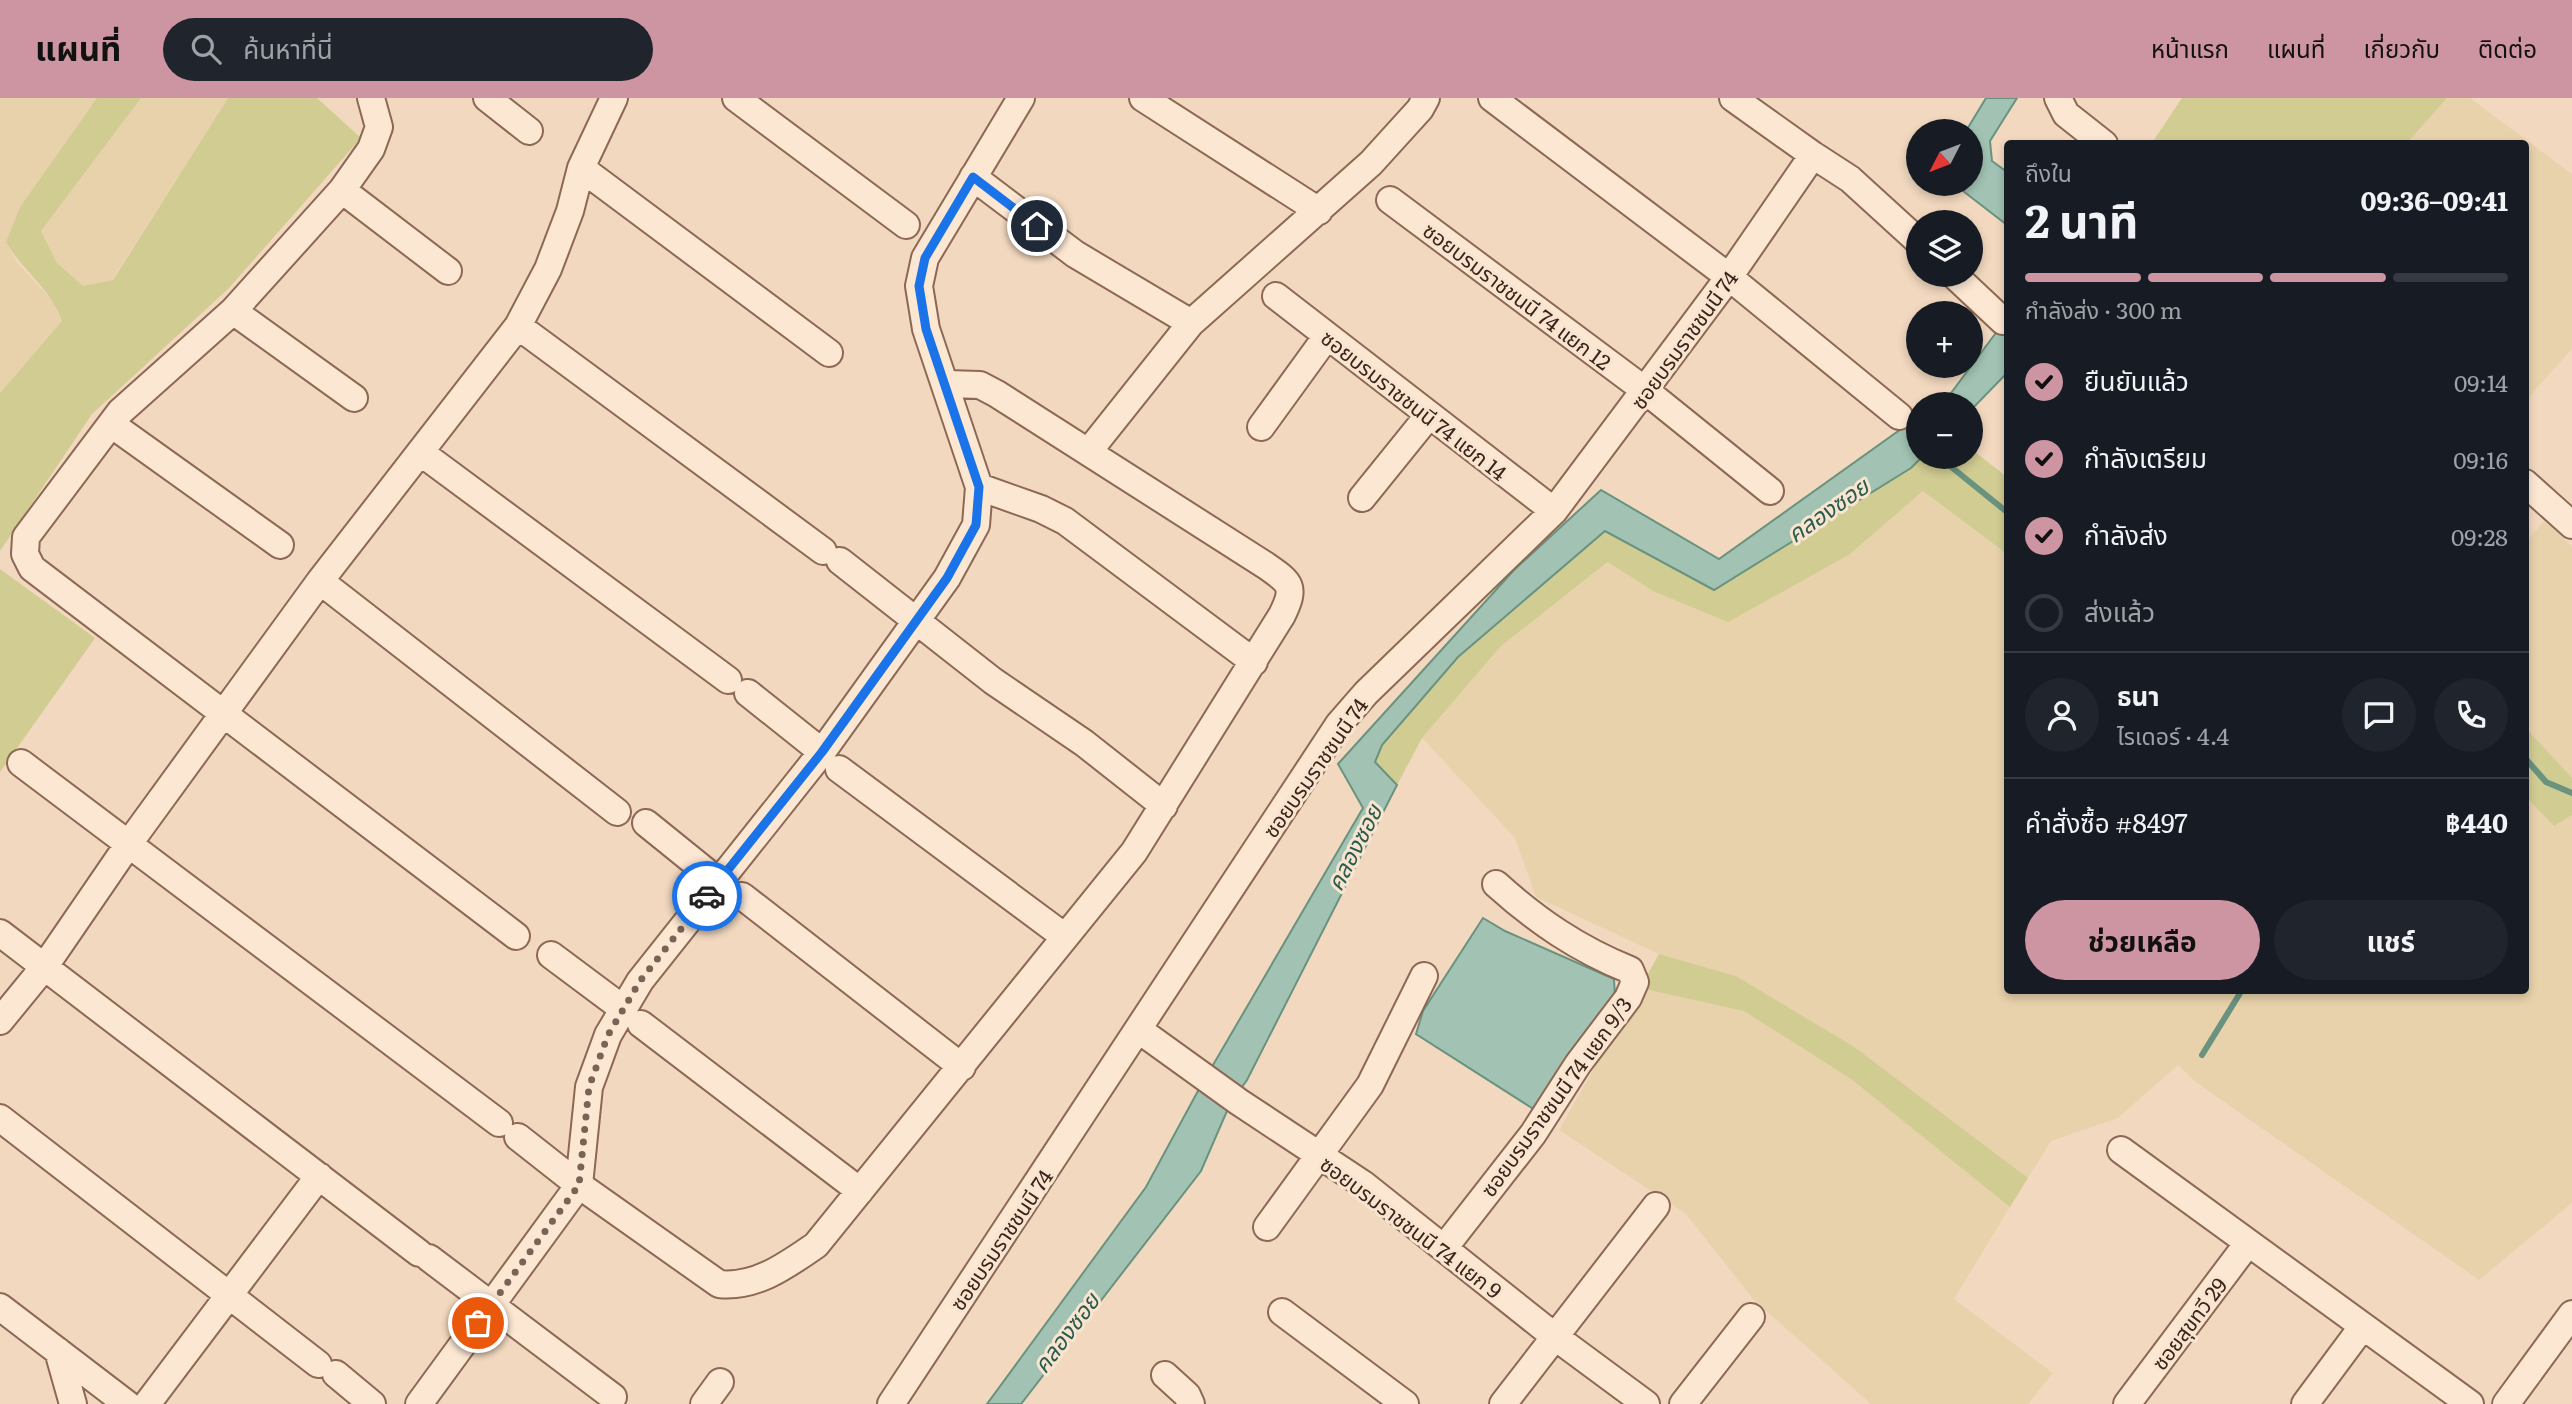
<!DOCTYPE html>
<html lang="th">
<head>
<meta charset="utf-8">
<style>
  body { margin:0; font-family:Literata,"Noto Sans Thai",serif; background:#20242c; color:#f1f3f6; height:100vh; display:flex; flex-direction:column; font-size:26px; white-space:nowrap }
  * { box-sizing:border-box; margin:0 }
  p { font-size:23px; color:#9ea1a6 }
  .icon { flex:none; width:38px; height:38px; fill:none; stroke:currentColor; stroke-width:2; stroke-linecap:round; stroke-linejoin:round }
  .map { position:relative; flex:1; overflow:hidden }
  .panel { position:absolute; left:2004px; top:42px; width:525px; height:854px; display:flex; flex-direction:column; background:#171b24; border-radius:7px; box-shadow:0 4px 10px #0003 }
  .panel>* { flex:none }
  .needle { width:46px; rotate:228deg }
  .fabs { position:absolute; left:1906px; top:21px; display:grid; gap:14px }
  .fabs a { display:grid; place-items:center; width:77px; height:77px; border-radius:50%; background:#171b24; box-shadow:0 4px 10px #0003; font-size:35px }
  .pin { position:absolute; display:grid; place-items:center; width:60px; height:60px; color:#fff; margin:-30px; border:4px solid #fff; border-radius:50%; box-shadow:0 2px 7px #0007 }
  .courier { position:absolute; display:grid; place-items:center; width:70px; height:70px; margin:-35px; border:5px solid #1a73e8; border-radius:50%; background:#fff; color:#222; box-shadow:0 2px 9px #0007 }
  .head em { font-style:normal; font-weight:700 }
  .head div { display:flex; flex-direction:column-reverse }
  .head { display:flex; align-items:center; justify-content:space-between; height:119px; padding:0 21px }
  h1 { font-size:46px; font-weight:700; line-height:52px }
  .bar { display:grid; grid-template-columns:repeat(4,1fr); gap:10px 7px; align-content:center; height:84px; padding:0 21px }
  .bar i { height:9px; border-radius:5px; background:#363941 }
  .bar .on { background:#cd94a2 }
  .bar p { grid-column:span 4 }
  .line { display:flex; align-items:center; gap:18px; padding:0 21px; border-top:2px solid #363941 }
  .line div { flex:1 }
  .round { display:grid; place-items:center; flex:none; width:74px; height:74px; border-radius:37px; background:#20242c }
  ol { padding:0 21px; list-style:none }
  li { display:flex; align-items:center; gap:21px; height:77px }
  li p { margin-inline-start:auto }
  li .icon { padding:7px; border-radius:50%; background:#cd94a2; color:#111; stroke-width:4 }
  li:last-child { color:#9ea1a6 }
  li i { width:38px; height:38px; border:4px solid #363941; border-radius:50% }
  .primary-button { display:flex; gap:14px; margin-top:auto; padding:14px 21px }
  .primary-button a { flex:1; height:80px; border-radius:42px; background:#cd94a2; color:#111; font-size:28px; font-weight:700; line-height:80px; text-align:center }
  .primary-button a+a { background:#20242c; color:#f1f3f6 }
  header { display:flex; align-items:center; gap:42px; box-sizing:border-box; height:98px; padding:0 35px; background:#cd94a2; color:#111 }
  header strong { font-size:33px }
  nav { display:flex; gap:38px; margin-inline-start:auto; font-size:24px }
  .search { width:490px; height:63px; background:#20242c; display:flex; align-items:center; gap:18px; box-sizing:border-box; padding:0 24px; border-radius:38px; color:#9ea1a6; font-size:26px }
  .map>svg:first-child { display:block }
</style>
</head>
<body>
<header>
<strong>แผนที่</strong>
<div class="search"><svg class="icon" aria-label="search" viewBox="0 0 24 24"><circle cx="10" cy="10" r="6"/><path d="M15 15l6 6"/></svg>ค้นหาที่นี่</div>
<nav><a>หน้าแรก</a><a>แผนที่</a><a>เกี่ยวกับ</a><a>ติดต่อ</a></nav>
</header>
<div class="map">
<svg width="2572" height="1306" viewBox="0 0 2572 1306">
  <rect width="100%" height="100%" fill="#f2d8bf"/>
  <path fill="#e8d2ab" d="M0,0H97L20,109L6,144L17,164L57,208L62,223L0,295Z
    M141,0H228L112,182L83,188L57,165L41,133Z
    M2447,0H2470L2572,76V251L2525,303V46L2407,45Z
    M1923,393L2007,456V892H2525V698L2554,728L2572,717V1105L2479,1182L2197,985L2178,967L2118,1020L2051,1043L2028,1080L1853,948L1736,878L1659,856L1536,799L1515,740L1422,640L1501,548L1609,464L1653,493L1850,456Z
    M2545,422L2572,449V680L2525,629V445Z
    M1640,890L1744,913L1851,981L2010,1109L1954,1201L2053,1275L2028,1306H1871L1753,1201L1686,1116L1559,1032Z"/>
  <path fill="#d1cc92" d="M97,0H141L41,133L57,165L83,188L113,182L228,0H317L361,40L229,190L92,316L0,453V295L62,223C52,192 22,172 6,144L20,109Z
    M2182,0H2447L2407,45H2152Z
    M1971,351L2007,379V456L1923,393L1850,456L1728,524L1653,493L1608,464L1501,548L1422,640L1397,687L1375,664L1382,647L1458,559L1605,433L1714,492L1910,370L1922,359H1970Z
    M0,471L95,540L0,674Z
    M2525,629L2572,680V717L2554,728L2525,698Z
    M1659,856L1736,878L1853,948L2028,1080L2010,1109L1851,981L1744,913L1640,890Z"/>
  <path fill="#a2c3b3" stroke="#69927f" stroke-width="2" d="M1986,0H2017L1990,43L1992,63L2007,74V127L1954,86H1970V33H1966Z
    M2007,220V275L1971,312L1970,306H1935L1951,295Z
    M1918,319V359H1922L1911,370L1714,492L1605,433L1458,559L1382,647L1375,664L1397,687L1247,982L1230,1006L1201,1073L1021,1306H987L1146,1089L1199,991L1363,710L1338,666L1514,472L1601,392L1719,461Z
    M1483,820L1505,833L1614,881L1615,898L1535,1012L1416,936L1423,913Z"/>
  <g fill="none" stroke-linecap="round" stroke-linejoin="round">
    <path stroke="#69927f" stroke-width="6" d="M1939,359L2007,414
      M2525,660L2546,684L2572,695
      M2202,957L2242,892"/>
    <defs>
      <path id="minor" d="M371,0L379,29L371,51L342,92L233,213L120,314L26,439L25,456L32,470L516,838
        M487,0L529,33
        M736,0L906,127
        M1143,0L1319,113
        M1492,0L1729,179L1899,318
        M2058,0L2066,16L2104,46
        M1813,57L1850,81L1918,143
        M581,70L829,255
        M973,79L1075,156L1191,225
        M342,92L448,173
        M1390,102L1646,293L1770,393
        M1954,177L2003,223
        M1276,198L1554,413
        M233,213L354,300
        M518,228L823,453
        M111,326L280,447
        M1261,329L1327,238
        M1089,353L1191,225L1371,65L1420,11L1426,0
        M420,354L728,582
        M2525,385L2572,427
        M979,389L1041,411L1065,423L1254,564
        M1362,400L1429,317
        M840,463L993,583L1084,645L1164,708
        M320,483L617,714
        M748,595L822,654
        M21,665L499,1025
        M839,671L1065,839
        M646,725L719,784
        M742,798L962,969
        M0,835L419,1155
        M551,857L622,910
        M0,923L45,868L130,744L320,483L518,228L548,171L570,113L581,70L614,0
        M641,926L860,1093
        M1139,932L1239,1004L1363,1086L1554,1238L1646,1306
        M0,1020L318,1266
        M518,1039L579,1087L719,1186C756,1190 787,1167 816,1147L1134,754L1282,517C1296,488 1291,485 1265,467L997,296L980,287L947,286
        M2121,1052L2470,1306
        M1267,1129L1370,987L1424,878
        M1444,1150L1533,1036L1578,966L1628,900L1635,884L1630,872C1578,851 1537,823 1496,786
        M429,1160L613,1299
        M0,1209L127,1306
        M1282,1214L1405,1306
        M58,1253L73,1306
        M336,1276L372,1306
        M1165,1277L1187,1297L1191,1306
        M147,1306L319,1078
        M419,1306L579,1087L589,989L608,937L640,883L822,654L947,480L976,427L979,389L926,231L919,188L925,160L1021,0
        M704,1306L720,1284
        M891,1306L1339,626L1366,595L1554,413L1729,179L1813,57L1733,0
        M1503,1306L1656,1108
        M1683,1306L1751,1219
        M2127,1306L2248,1145
        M2305,1306L2363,1228
        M2506,1306L2572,1216"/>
    </defs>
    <use href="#minor" stroke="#8c6855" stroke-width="30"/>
    <use href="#minor" stroke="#fce7d3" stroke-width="26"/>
  </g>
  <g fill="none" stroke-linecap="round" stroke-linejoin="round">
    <path stroke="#7a6354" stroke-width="7" stroke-dasharray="0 12.6" d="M478,1225L579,1087L589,989L608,937L640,883L707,798"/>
    <path stroke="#1a73e8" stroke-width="9" d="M707,798L822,654L947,480L976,427L979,389L926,231L919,188L925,160L973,79L1037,128"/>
  </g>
  <g text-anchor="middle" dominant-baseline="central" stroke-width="6" stroke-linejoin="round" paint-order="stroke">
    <g font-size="21" fill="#3a241b" stroke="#f9e4cf">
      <text transform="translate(1518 197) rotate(37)">ซอยบรมราชชนนี 74 แยก 12</text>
      <text transform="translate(1683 241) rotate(-54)">ซอยบรมราชชนนี 74</text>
      <text transform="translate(1415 306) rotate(38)">ซอยบรมราชชนนี 74 แยก 14</text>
      <text transform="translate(1314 669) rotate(-55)">ซอยบรมราชชนนี 74</text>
      <text transform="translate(1555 998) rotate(-54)">ซอยบรมราชชนนี 74 แยก 9/3</text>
      <text transform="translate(1412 1128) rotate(37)">ซอยบรมราชชนนี 74 แยก 9</text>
      <text transform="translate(1000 1141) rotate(-56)">ซอยบรมราชชนนี 74</text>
      <text transform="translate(2188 1225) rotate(-53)">ซอยสุขทวี 29</text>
    </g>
    <g font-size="23" font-style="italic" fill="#295c4e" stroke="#f9e4cf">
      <text transform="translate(1827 411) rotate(-35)">คลองซอย</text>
      <text transform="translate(1353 749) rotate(-63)">คลองซอย</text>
      <text transform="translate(1065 1234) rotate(-53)">คลองซอย</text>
    </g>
  </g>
</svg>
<div class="fabs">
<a><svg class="needle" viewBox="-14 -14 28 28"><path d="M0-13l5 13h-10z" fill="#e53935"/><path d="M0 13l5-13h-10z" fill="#9ea1a6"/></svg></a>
<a><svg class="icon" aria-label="layers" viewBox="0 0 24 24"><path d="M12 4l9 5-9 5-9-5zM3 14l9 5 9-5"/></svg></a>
<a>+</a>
<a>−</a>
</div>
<div class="pin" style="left:478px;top:1225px;background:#ea580c"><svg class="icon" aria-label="bag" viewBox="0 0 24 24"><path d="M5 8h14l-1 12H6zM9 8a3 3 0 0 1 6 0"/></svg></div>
<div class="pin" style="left:1037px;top:128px;background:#1f2937"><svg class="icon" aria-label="home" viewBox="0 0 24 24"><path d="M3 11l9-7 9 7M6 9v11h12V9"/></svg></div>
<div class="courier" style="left:707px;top:798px"><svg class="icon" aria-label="car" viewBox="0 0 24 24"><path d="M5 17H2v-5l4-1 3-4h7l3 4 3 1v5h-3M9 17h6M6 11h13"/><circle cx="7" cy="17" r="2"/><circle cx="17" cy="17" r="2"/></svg></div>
<section class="panel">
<div class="head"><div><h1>2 นาที</h1><p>ถึงใน</p></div><em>09:36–09:41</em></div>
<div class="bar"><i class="on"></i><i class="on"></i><i class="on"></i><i></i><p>กำลังส่ง · 300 m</p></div>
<ol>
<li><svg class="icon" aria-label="check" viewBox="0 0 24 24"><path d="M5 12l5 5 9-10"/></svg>ยืนยันแล้ว<p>09:14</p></li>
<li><svg class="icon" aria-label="check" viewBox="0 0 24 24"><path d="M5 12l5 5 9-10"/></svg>กำลังเตรียม<p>09:16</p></li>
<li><svg class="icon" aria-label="check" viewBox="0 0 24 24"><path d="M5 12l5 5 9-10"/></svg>กำลังส่ง<p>09:28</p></li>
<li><i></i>ส่งแล้ว</li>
</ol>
<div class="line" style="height:126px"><a class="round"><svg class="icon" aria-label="person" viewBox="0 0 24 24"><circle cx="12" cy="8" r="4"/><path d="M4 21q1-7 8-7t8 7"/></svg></a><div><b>ธนา</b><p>ไรเดอร์ · 4.4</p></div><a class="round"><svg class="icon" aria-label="chat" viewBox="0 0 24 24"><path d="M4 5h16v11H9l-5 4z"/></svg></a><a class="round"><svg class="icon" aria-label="phone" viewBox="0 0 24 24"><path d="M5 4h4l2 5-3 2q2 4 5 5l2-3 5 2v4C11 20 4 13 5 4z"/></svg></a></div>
<div class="line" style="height:91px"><div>คำสั่งซื้อ #8497</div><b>฿440</b></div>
<div class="primary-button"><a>ช่วยเหลือ</a><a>แชร์</a></div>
</section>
</div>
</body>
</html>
